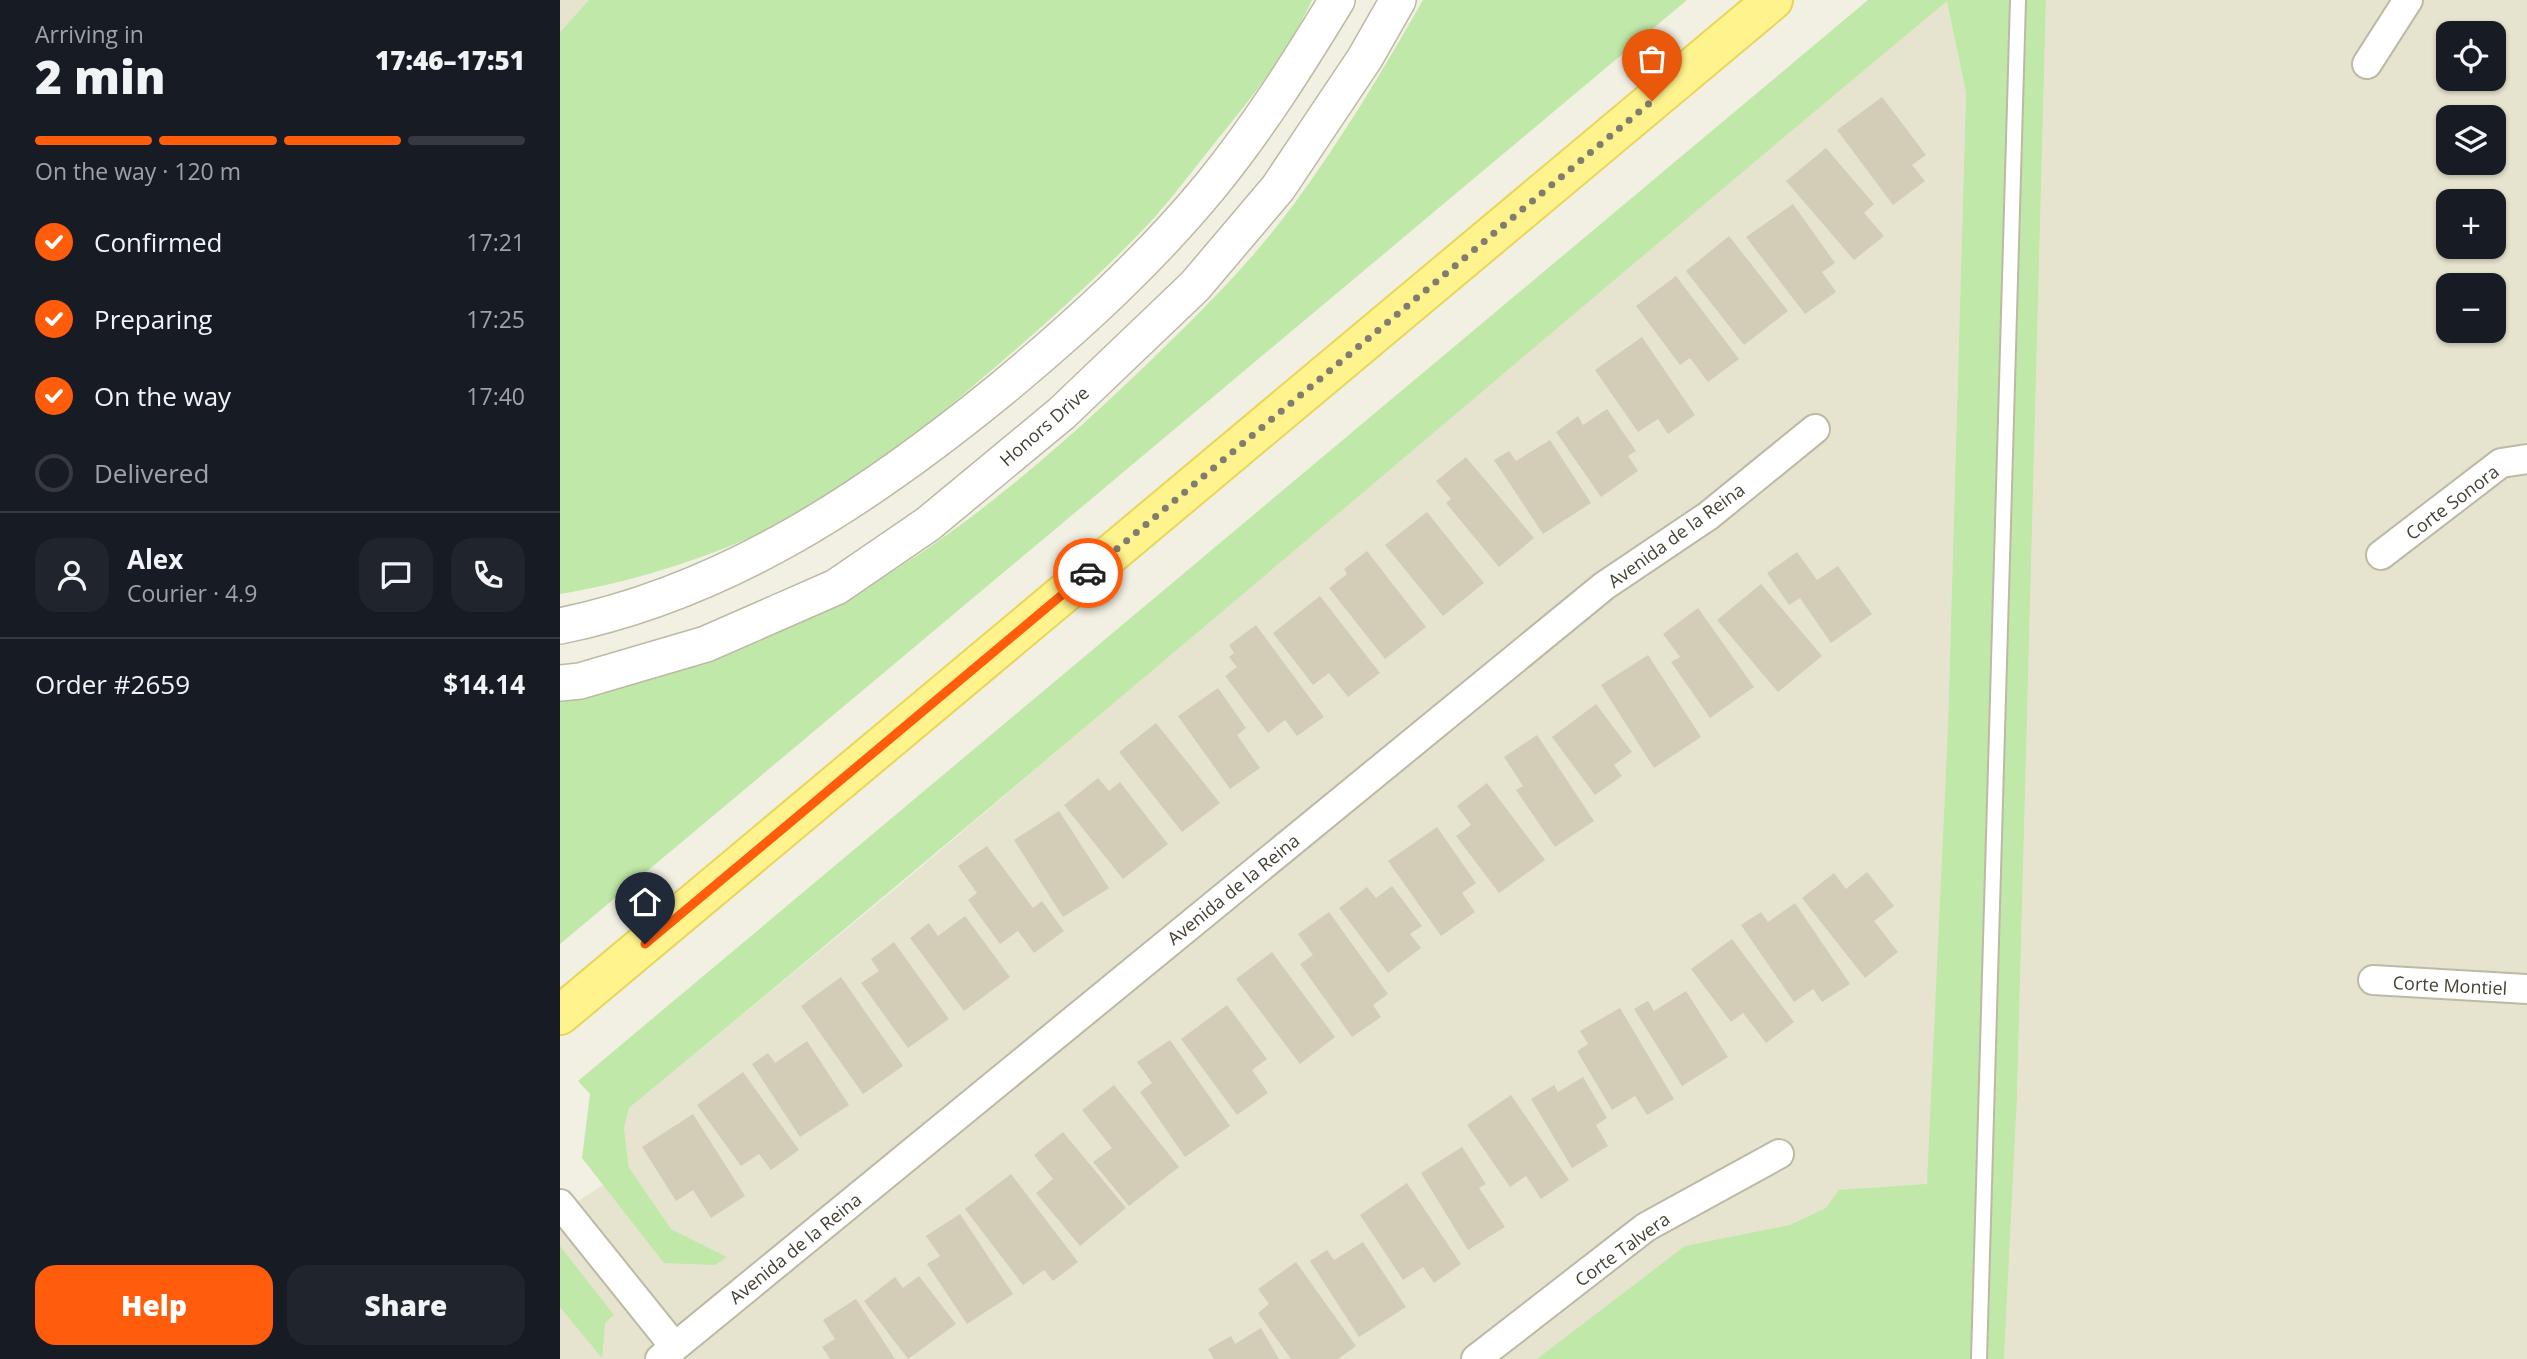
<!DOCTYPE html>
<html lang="en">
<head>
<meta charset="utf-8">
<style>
  body { margin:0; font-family:"Open Sans",sans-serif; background:#20242c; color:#f1f3f6; height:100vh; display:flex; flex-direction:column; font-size:26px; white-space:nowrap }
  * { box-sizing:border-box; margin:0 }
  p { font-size:23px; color:#9ea1a6 }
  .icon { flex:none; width:38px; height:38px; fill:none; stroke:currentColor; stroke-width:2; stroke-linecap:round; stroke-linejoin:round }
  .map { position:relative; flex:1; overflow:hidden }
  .panel { display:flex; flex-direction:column; background:#171b24; width:560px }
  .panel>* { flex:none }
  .fabs { position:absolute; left:1876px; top:21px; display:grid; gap:14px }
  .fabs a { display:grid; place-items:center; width:70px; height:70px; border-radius:14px; background:#171b24; box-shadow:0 2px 5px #0004; font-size:35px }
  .pin { position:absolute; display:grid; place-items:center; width:60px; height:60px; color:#fff; margin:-72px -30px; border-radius:50% 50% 50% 0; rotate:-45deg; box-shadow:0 0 7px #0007 }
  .pin .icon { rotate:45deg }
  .courier { position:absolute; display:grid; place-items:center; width:70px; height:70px; margin:-35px; border:5px solid #ff5c0b; border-radius:50%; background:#fff; color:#222; box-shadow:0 2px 9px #0007 }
  .headline em { font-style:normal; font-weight:800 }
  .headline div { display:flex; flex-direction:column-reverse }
  .headline { display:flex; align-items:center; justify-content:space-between; height:119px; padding:0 35px }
  h1 { font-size:46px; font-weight:800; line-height:52px }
  .bar { display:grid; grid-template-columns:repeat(4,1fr); gap:10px 7px; align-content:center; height:84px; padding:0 35px }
  .bar i { height:9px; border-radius:5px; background:#363941 }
  .bar .on { background:#ff5c0b }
  .bar p { grid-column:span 4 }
  .line { display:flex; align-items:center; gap:18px; padding:0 35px; border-top:2px solid #363941 }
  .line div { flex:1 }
  .round { display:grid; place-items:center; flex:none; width:74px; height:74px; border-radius:21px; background:#20242c }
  ol { padding:0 35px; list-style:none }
  li { display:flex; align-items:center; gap:21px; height:77px }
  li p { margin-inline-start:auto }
  li .icon { padding:7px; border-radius:50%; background:#ff5c0b; color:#fff; stroke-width:4 }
  li:last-child { color:#9ea1a6 }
  li i { width:38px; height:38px; border:4px solid #363941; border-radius:50% }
  .primary-button { display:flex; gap:14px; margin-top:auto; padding:14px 35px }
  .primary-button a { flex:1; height:80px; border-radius:21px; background:#ff5c0b; color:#fff; font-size:28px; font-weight:800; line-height:80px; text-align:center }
  .primary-button a+a { background:#20242c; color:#f1f3f6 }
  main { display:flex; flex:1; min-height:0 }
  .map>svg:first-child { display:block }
</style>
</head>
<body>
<main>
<section class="panel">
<div class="headline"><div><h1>2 min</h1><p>Arriving in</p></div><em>17:46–17:51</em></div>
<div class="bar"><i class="on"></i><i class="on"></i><i class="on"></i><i></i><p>On the way · 120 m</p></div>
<ol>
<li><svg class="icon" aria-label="check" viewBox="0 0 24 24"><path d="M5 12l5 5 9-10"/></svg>Confirmed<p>17:21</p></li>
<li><svg class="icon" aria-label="check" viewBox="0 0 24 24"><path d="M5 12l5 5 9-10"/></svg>Preparing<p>17:25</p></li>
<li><svg class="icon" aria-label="check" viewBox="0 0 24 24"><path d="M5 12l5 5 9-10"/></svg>On the way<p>17:40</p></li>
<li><i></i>Delivered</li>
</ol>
<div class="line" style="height:126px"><a class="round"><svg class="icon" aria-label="person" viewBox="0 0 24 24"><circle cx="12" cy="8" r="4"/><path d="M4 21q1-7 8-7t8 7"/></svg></a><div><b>Alex</b><p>Courier · 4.9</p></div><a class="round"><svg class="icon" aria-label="chat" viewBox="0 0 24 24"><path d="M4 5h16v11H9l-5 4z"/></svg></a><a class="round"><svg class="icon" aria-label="phone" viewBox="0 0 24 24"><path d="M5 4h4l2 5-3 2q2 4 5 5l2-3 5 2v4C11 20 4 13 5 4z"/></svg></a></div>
<div class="line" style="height:91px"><div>Order #2659</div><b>$14.14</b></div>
<div class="primary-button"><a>Help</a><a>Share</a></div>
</section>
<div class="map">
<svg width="1967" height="1359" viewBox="0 0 1967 1359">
  <rect width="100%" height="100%" fill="#f1f0e2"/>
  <path fill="#e6e3cf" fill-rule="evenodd" d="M0,0H29L0,32Z
    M1387,0L1406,93L1388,725L1360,1359H0V1213L69,1168L64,1128L69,1108L335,889L1088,249Z
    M1486,0H1967V1359H1444L1457,1098ZM1888,33H1934V79H1888ZM1888,117H1934V163H1888ZM1888,201H1934V247H1888ZM1888,285H1934V331H1888Z"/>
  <path fill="#c0e8a8" d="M29,0H752C728,52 693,96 657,140C636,166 616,193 594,218C539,277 480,329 419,381C366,426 311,473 250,508C174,550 85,580 0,594V32Z
    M863,0H1127L0,944V695C75,678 150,663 221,631C359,570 473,473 582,369C635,318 690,264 734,204C782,139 823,70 863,0Z
    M1308,0H1486L1457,1098L1444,1359H977L1125,1246L1230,1225L1266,1208L1279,1190L1367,1184L1388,725L1406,93L1387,1C946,368 512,743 69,1108L64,1128L69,1168L111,1229L167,1257L155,1265L104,1263L22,1158L30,1094L18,1081Z
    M0,1246L54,1315L45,1323L42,1358L0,1307Z"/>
  <path fill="#d3cdb7" d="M1322,97L1366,155L1352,165L1365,181L1333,205L1277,130Z
    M1266,148L1314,204L1304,213L1324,236L1294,260L1226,181Z
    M1233,204L1275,263L1262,272L1276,292L1245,314L1186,237Z
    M1169,236L1228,311L1184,345L1126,271Z
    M1116,276L1179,359L1148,382L1130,358L1120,365L1076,306Z
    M1082,337L1135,415L1108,434L1098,419L1078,432L1035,370Z
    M1047,409L1076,451L1068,456L1078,471L1041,497L996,432L1018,416L1023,425Z
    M990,440L1031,503L983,534L934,460L949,451L956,461Z
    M906,457L974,538L939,567L886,503L891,499L876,481Z
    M867,512L924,583L883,616L825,545Z
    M807,551L866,627L825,659L769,588L787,574L784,569Z
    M1237,552L1257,580L1278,566L1312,614L1271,643L1240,598L1229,605L1207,573Z
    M1201,584L1262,656L1218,692L1157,620Z
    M760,596L820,673L788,697L769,673L753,685L713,633Z
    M1138,608L1194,687L1150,718L1111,662L1120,657L1103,634Z
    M696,625L764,717L737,736L725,720L708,733L665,676L677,667L669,657L674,653L669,645Z
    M1088,655L1141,737L1094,768L1041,685Z
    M658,688L686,728L677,735L700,768L670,789L618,716Z
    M1036,704L1072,752L1054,765L1062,776L1035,795L992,737Z
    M596,723L660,803L622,832L559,752Z
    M977,735L1034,821L995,847L956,790L963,786L944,757Z
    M538,778L549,791L560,782L608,844L563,879L504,805Z
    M927,783L985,860L939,893L896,836L911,825L897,806Z
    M499,811L549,888L503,917L454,840Z
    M877,827L916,883L902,893L915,912L881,936L828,861Z
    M427,846L473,908L482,901L504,931L474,953L458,931L440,944L408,900L417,893L398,866Z
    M1307,872L1334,906L1314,921L1338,952L1305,978L1242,898L1274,873L1286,889Z
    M832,886L862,926L850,934L861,948L828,973L779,908L807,887L816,898Z
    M1235,903L1290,984L1262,1002L1253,989L1234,1002L1181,925L1201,912L1208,922Z
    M769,912L828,994L813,1005L821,1017L792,1037L740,964L753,955L738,934Z
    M405,916L450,977L404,1011L350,938L369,923L378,936Z
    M1172,939L1234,1022L1206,1043L1183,1013L1171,1022L1131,969Z
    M334,942L389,1019L348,1048L301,983L319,971L311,959Z
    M712,952L775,1037L740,1064L676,979Z
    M281,977L343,1066L303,1094L241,1006Z
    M1126,991L1168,1057L1122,1086L1074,1009L1088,1001L1094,1011Z
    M667,1005L707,1059L692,1070L708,1093L677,1115L621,1039Z
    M1060,1008L1114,1099L1087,1115L1075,1096L1052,1110L1017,1051L1028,1044L1020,1031Z
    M610,1040L670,1126L625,1157L580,1092L592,1083L577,1062Z
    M247,1041L289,1105L240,1137L192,1064L208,1053L215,1063Z
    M183,1072L239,1150L211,1170L199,1154L181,1166L137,1105Z
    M1023,1077L1047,1118L1036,1125L1048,1146L1012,1168L971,1099L994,1085L998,1092Z
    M554,1085L619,1167L569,1206L533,1162L552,1148L522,1110Z
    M951,1095L1009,1180L981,1199L966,1176L950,1187L907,1125Z
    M133,1114L185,1196L151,1218L133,1190L116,1201L82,1147Z
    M503,1132L566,1208L520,1246L476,1193L493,1179L474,1155Z
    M902,1147L926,1184L919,1188L945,1227L908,1250L861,1173Z
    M451,1174L518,1262L493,1281L484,1270L463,1285L405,1209Z
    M847,1183L901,1264L874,1283L863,1267L843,1280L800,1215Z
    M400,1214L453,1294L407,1324L367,1264L380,1256L366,1236Z
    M803,1242L846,1307L799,1337L750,1261L767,1250L774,1260Z
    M736,1262L796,1346L778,1359H731L698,1313L709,1304L698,1289Z
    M359,1276L396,1324L348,1359L304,1301L335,1277L343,1288Z
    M296,1299L335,1359H270L262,1347L275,1339L263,1320Z
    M701,1328L719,1359H654L648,1349L671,1336L675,1344Z"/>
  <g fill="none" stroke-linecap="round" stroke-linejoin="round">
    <defs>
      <path id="service" d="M1419,1359L1458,0"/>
      <path id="minor" d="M1807,64L1848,0
        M1821,555L1941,463L1967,459
        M1813,980L1967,989
        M0,1204L114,1346
        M100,1359L1044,586L1148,516L1255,429
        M916,1359L1086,1227L1219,1154"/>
      <path id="tertiary" d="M0,626C167,592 309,497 439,391C515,328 589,261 652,184C699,126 738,64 777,0
        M0,683L20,681L146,644L276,587L368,524L502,413L635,286L718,188L805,58L838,0"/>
      <path id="primary" d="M0,1015L1213,0"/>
    </defs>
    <use href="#service" stroke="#bdb9a4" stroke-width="18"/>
    <use href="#minor" stroke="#bdb9a4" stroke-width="32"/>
    <use href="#tertiary" stroke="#bdb9a4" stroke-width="38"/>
    <use href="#primary" stroke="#e7d65a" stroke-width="42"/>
    <use href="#service" stroke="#fff" stroke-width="14"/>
    <use href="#minor" stroke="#fff" stroke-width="28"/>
    <use href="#tertiary" stroke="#fff" stroke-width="35"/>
    <use href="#primary" stroke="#fff38d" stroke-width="38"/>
  </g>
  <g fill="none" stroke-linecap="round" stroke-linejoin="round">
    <path stroke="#807d70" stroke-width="7" stroke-dasharray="0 12.6" d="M528,573L1092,101"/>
    <path stroke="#ff5c0b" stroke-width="9" d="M85,944L528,573"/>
  </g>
  <g text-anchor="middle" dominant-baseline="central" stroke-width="7" stroke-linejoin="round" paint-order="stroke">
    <g font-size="18" fill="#433f32" stroke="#fff">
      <text transform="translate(484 426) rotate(-41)">Honors Drive</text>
      <text transform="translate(1892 502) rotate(-37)">Corte Sonora</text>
      <text transform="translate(1116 535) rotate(-36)">Avenida de la Reina</text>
      <text transform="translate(673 889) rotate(-39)">Avenida de la Reina</text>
      <text transform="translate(1890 985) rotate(3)">Corte Montiel</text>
      <text transform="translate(235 1248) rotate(-39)">Avenida de la Reina</text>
      <text transform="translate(1062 1249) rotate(-36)">Corte Talvera</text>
    </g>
  </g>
</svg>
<div class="fabs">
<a><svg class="icon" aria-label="locate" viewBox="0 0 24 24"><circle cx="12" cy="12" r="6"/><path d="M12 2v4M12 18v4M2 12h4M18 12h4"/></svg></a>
<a><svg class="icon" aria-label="layers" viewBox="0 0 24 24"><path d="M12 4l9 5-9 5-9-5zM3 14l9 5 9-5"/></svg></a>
<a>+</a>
<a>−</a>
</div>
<div class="pin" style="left:1092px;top:101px;background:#ea580c"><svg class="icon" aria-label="bag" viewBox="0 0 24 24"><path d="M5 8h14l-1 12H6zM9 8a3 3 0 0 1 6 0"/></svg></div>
<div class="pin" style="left:85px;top:944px;background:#1f2937"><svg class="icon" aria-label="home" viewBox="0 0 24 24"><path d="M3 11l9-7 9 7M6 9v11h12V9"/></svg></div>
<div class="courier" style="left:528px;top:573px"><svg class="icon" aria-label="car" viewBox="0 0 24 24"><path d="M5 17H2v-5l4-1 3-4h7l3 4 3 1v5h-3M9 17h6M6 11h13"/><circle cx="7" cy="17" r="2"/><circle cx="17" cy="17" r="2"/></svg></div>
</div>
</main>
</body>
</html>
